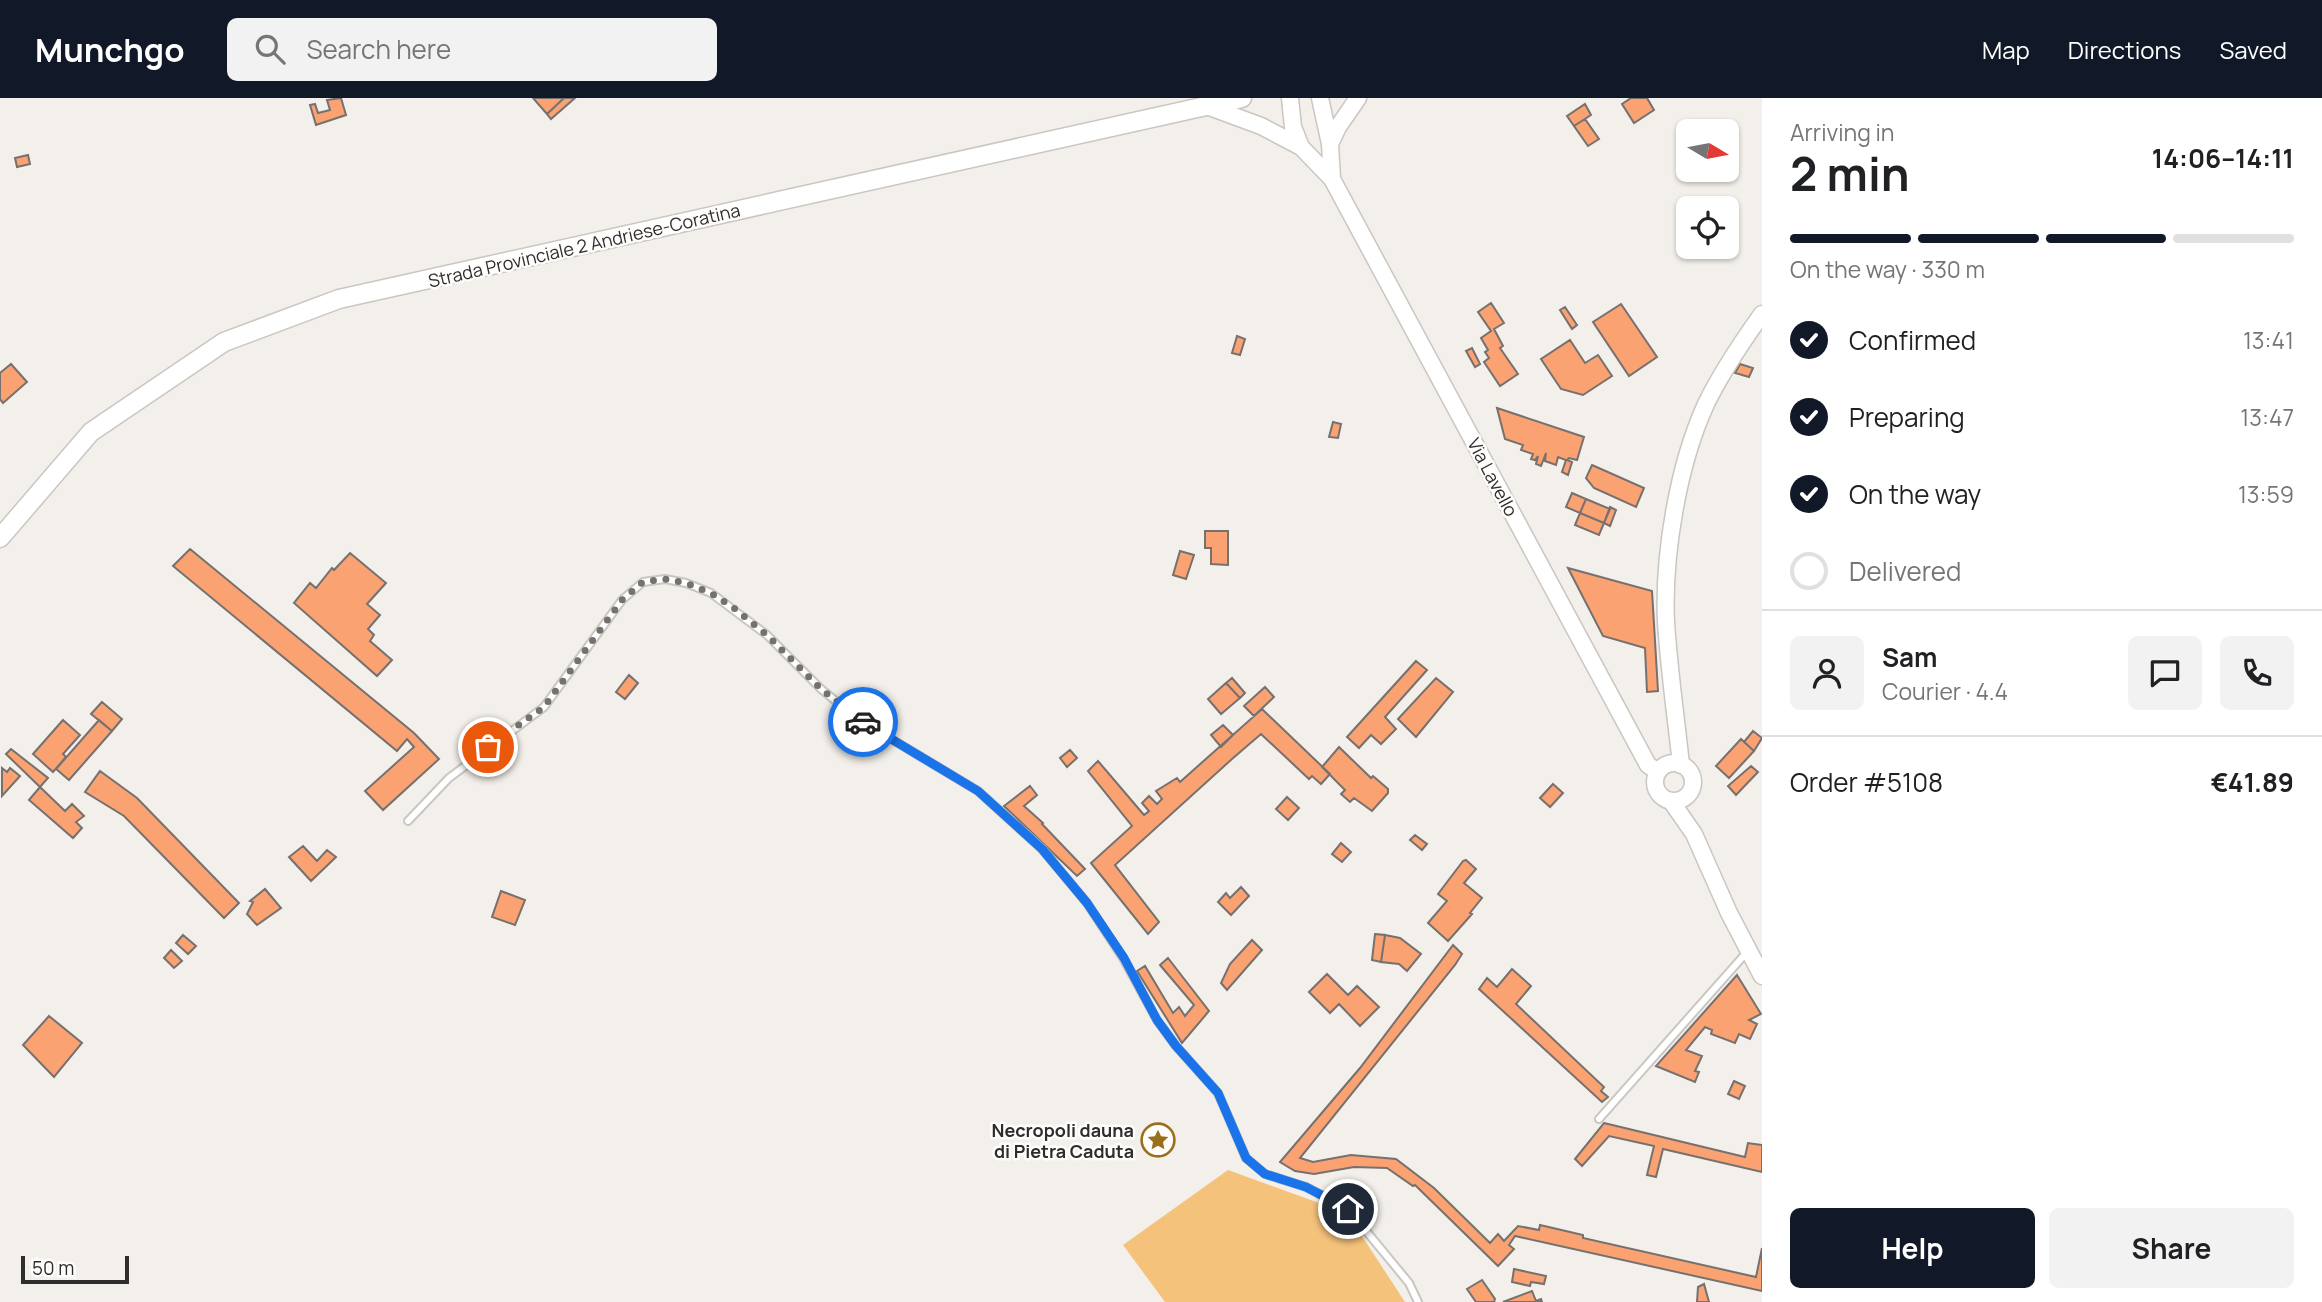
<!DOCTYPE html>
<html lang="en">
<head>
<meta charset="utf-8">
<style>
  body { margin:0; font-family:Manrope,sans-serif; background:#f2f2f2; color:#202124; height:100vh; display:flex; flex-direction:column; font-size:26px; white-space:nowrap }
  * { box-sizing:border-box; margin:0 }
  p { font-size:23px; color:#757577 }
  .icon { flex:none; width:38px; height:38px; fill:none; stroke:currentColor; stroke-width:2; stroke-linecap:round; stroke-linejoin:round }
  .map { position:relative; flex:1; overflow:hidden }
  .side { display:flex; flex-direction:column; background:#fff; width:560px }
  .side>* { flex:none }
  .needle { width:46px; rotate:100deg }
  .tools { position:absolute; left:1676px; top:21px; display:grid; gap:14px }
  .tools a { display:grid; place-items:center; width:63px; height:63px; border-radius:10px; background:#fff; box-shadow:0 2px 5px #0004; font-size:35px }
  .scale { position:absolute; left:21px; bottom:18px; width:108px; box-sizing:border-box; padding-left:7px; border:4px solid #2f2d2b; border-top:0; font-size:19px; line-height:24px; white-space:nowrap; color:#2f2d2b; -webkit-text-stroke:5px #fffdfb; paint-order:stroke }
  .pin { position:absolute; display:grid; place-items:center; width:60px; height:60px; color:#fff; margin:-30px; border:4px solid #fff; border-radius:50%; box-shadow:0 2px 7px #0007 }
  .courier { position:absolute; display:grid; place-items:center; width:70px; height:70px; margin:-35px; border:5px solid #1a73e8; border-radius:50%; background:#fff; color:#222; box-shadow:0 2px 9px #0007 }
  .overview em { font-style:normal; font-weight:700 }
  .overview div { display:flex; flex-direction:column-reverse }
  .overview { display:flex; align-items:center; justify-content:space-between; height:119px; padding:0 28px }
  h1 { font-size:46px; font-weight:700; line-height:52px }
  .bar { display:grid; grid-template-columns:repeat(4,1fr); gap:10px 7px; align-content:center; height:84px; padding:0 28px }
  .bar i { height:9px; border-radius:5px; background:#e0e0e0 }
  .bar .active { background:#111827 }
  .bar p { grid-column:span 4 }
  .line { display:flex; align-items:center; gap:18px; padding:0 28px; border-top:2px solid #e0e0e0 }
  .line div { flex:1 }
  .round { display:grid; place-items:center; flex:none; width:74px; height:74px; border-radius:10px; background:#f2f2f2 }
  ol { padding:0 28px; list-style:none }
  li { display:flex; align-items:center; gap:21px; height:77px }
  li p { margin-inline-start:auto }
  li .icon { padding:7px; border-radius:50%; background:#111827; color:#fff; stroke-width:4 }
  li:last-child { color:#757577 }
  li i { width:38px; height:38px; border:4px solid #e0e0e0; border-radius:50% }
  .action { display:flex; gap:14px; margin-top:auto; padding:14px 28px }
  .action a { flex:1; height:80px; border-radius:10px; background:#111827; color:#fff; font-size:28px; font-weight:700; line-height:80px; text-align:center }
  .action a+a { background:#f2f2f2; color:#202124 }
  header { display:flex; align-items:center; gap:42px; box-sizing:border-box; height:98px; padding:0 35px; background:#111827; color:#fff }
  header strong { font-size:33px }
  nav { display:flex; gap:38px; margin-inline-start:auto; font-size:24px }
  .search { width:490px; height:63px; background:#f2f2f2; display:flex; align-items:center; gap:18px; box-sizing:border-box; padding:0 24px; border-radius:10px; color:#757577; font-size:26px }
  main { display:flex; flex:1; min-height:0 }
  .map>svg:first-child { display:block }
</style>
</head>
<body>
<header>
<strong>Munchgo</strong>
<div class="search"><svg class="icon" aria-label="search" viewBox="0 0 24 24"><circle cx="10" cy="10" r="6"/><path d="M15 15l6 6"/></svg>Search here</div>
<nav><a>Map</a><a>Directions</a><a>Saved</a></nav>
</header>
<main>
<div class="map">
<svg width="1762" height="1204" viewBox="0 0 1762 1204">
  <rect width="100%" height="100%" fill="#f3efea"/>
  <path fill="#f5c27b" d="M1228,1072L1333,1110L1358,1132L1405,1204H1165L1123,1147Z"/>
  <path fill="#faa271" stroke="#76706e" stroke-width="2" d="M341,0L346,17L316,27L310,7L315,6L318,15L330,12L327,2Z
    M533,0H564L547,16Z
    M564,0H575L551,21L547,16Z
    M1631,0H1647L1654,12L1634,25L1622,6Z
    M1585,6L1591,17L1574,28L1567,18Z
    M1585,21L1599,41L1588,48L1574,28Z
    M28,57L30,66L17,69L15,60Z
    M1491,205L1504,225L1494,231L1503,248L1500,250L1518,276L1500,288L1484,264L1489,260L1485,254L1488,252L1481,240L1491,233L1478,214Z
    M1621,206L1657,259L1629,278L1593,224Z
    M1565,209L1577,227L1572,231L1560,212Z
    M1237,238L1245,241L1240,257L1232,255Z
    M1570,242L1585,265L1598,257L1612,278L1583,297L1561,291L1541,261Z
    M1472,250L1480,266L1475,269L1466,253Z
    M11,266L27,284L3,305L0,301V275Z
    M1740,266L1753,270L1749,279L1735,275Z
    M1497,310L1584,339L1577,362L1569,360L1567,362L1572,364L1568,377L1562,374L1566,362L1558,359L1556,367L1545,363L1546,355L1541,368L1536,366L1538,358L1535,362L1531,361L1533,356L1521,352L1523,347L1505,341Z
    M1333,324L1341,326L1338,340L1329,339Z
    M1592,367L1644,390L1636,409L1594,390L1586,380Z
    M1572,395L1586,401L1580,415L1566,409Z
    M1586,401L1610,411L1604,425L1580,415Z
    M1610,409L1616,412L1610,428L1604,425Z
    M1580,415L1604,425L1599,437L1575,427Z
    M1205,433H1228V467L1211,466V450H1205Z
    M190,451L414,635L439,661L383,712L365,693L414,649L407,641L397,653L173,468Z
    M1180,453L1194,457L1186,481L1173,477Z
    M350,455L386,485L367,506L380,517L368,531L374,537L370,543L392,562L377,578L294,505L310,485L316,490L332,470L334,472Z
    M1568,470L1652,493L1658,593L1647,594L1645,550L1603,538Z
    M1416,563L1427,572L1385,619L1396,631L1381,646L1371,637L1359,650L1347,639Z
    M629,577L638,585L625,601L616,594Z
    M1232,580L1245,595L1240,600L1226,585Z
    M1436,580L1453,594L1416,639L1398,621Z
    M1226,585L1240,600L1221,616L1208,601Z
    M1265,589L1274,599L1254,618L1244,608Z
    M102,604L122,621L112,633L91,616Z
    M1262,611L1330,676L1321,686L1312,678L1309,681L1261,636L1232,661L1115,767L1159,824L1148,836L1091,765L1132,728L1088,673L1098,663L1144,717L1149,713L1142,705L1149,698L1157,706L1162,701L1156,693L1177,680L1180,684Z
    M63,622L80,637L63,656L66,659L53,674L33,656Z
    M99,622L112,633L69,682L56,671Z
    M1223,627L1233,637L1221,649L1211,637Z
    M1753,633L1762,640L1754,653L1744,644Z
    M1741,641L1754,653L1729,680L1716,668Z
    M1339,649L1371,680L1373,678L1388,691V695L1372,713L1354,700L1350,704L1341,696L1345,692L1322,669Z
    M11,651L48,680L40,689L6,656Z
    M1070,652L1077,660L1067,669L1060,660Z
    M1751,668L1758,674L1736,697L1728,688Z
    M2,670L7,674L10,670L20,678L2,698Z
    M100,673L137,700L239,805L224,820L124,718L85,694Z
    M1553,686L1563,695L1550,709L1540,700Z
    M1030,688L1037,697L1024,708L1043,725L1042,726L1085,771L1077,778L1004,708Z
    M40,689L65,713L72,706L84,718L76,724L82,730L73,740L29,702Z
    M1287,699L1299,710L1288,722L1276,711Z
    M1415,737L1427,746L1422,752L1410,742Z
    M1341,745L1351,754L1342,764L1332,756Z
    M303,748L317,763L327,752L336,759L311,783L289,759Z
    M1466,762L1476,771L1464,785L1482,800L1470,815L1472,816L1448,843L1428,825L1447,803L1438,796L1463,763Z
    M1241,789L1249,798L1231,817L1218,804L1226,795L1230,800Z
    M265,791L281,810L257,827L247,816L253,804L250,803Z
    M501,793L525,802L515,827L492,819Z
    M1375,836L1385,837L1381,864L1372,862Z
    M183,837L196,848L188,856L176,845Z
    M1385,837L1400,840L1421,856L1407,873L1399,866L1381,864Z
    M1252,842L1262,852L1227,892L1221,885L1230,866Z
    M1453,847L1462,856L1455,867L1300,1060L1313,1064L1351,1057L1396,1061L1434,1090L1490,1145L1498,1136L1504,1143L1518,1128L1539,1132L1540,1127L1583,1137V1140L1756,1179L1762,1150V1193L1515,1138L1509,1147L1514,1151L1498,1168L1415,1087L1413,1088L1387,1070L1354,1069L1314,1076L1295,1073L1280,1064L1360,970Z
    M171,852L182,863L174,870L164,860Z
    M1168,860L1209,913L1182,945L1137,873L1145,868L1173,915L1179,909L1185,918L1194,907L1160,867Z
    M1512,871L1531,888L1516,906L1604,989L1601,993L1608,999L1602,1004L1479,891L1487,880L1497,889Z
    M1327,876L1348,897L1357,888L1379,909L1360,928L1339,906L1330,915L1309,894Z
    M1737,877L1761,916L1749,922L1757,926L1750,941L1739,936L1735,945L1711,936L1712,932L1705,929L1686,952L1702,958L1695,973L1699,974L1695,984L1656,968Z
    M49,918L82,945L54,979L23,947Z
    M1734,983L1745,988L1739,1001L1728,996Z
    M1604,1025L1745,1059L1748,1045L1762,1047V1074L1663,1051L1656,1079L1647,1077L1654,1048L1609,1038L1582,1068L1575,1061Z
    M1514,1171L1546,1178L1544,1186L1531,1184L1530,1188L1512,1184Z
    M1482,1182L1495,1201L1494,1204H1476L1467,1191Z
    M1704,1186L1709,1204H1697L1698,1189Z
    M1532,1193L1536,1203L1541,1201L1542,1204H1503Z"/>
  <g fill="none" stroke-linecap="round" stroke-linejoin="round">
    <defs>
      <path id="lane" d="M408,723L449,680L544,609L622,502L643,484L665,481L686,485L711,495L767,537L821,591L858,621L978,693L1042,751L1087,805L1123,860L1157,922L1176,948L1218,995L1246,1060L1265,1076L1306,1089L1348,1111L1409,1185L1418,1204
        M1599,1021L1747,854"/>
      <path id="secondary" d="M1290,0L1293,29L1301,49
        M1320,0L1330,46L1332,81
        M1207,8L1261,28L1301,49L1332,81L1648,667L1658,674
        M1330,46L1338,29L1358,0
        M1655 684a19 19 0 1 1 38 0a19 19 0 1 1-38 0Z
        M1681,667C1676,619 1669,572 1666,524C1663,457 1678,367 1706,306C1721,275 1742,244 1762,216
        M1671,703L1694,736L1729,815L1762,878"/>
      <path id="primary" d="M0,440L91,334L224,244L339,201L1242,0"/>
    </defs>
    <use href="#lane" stroke="#cac6c1" stroke-width="10"/>
    <use href="#secondary" stroke="#cac6c1" stroke-width="19"/>
    <use href="#primary" stroke="#cac6c1" stroke-width="21"/>
    <use href="#lane" stroke="#fff" stroke-width="6"/>
    <use href="#secondary" stroke="#fff" stroke-width="16"/>
    <use href="#primary" stroke="#fff" stroke-width="18"/>
  </g>
  <g fill="none" stroke-linecap="round" stroke-linejoin="round">
    <path stroke="#74716e" stroke-width="7" stroke-dasharray="0 12.6" d="M488,649L544,609L622,502L643,484L665,481L686,485L711,495L734,510L767,537L821,591L863,624"/>
    <path stroke="#1a73e8" stroke-width="9" d="M863,624L978,693L1042,751L1087,805L1124,860L1157,922L1176,948L1218,995L1246,1060L1265,1076L1306,1089L1348,1111"/>
  </g>
  <defs>
    <symbol id="sight-ring" viewBox="-11 -11 22 22"><circle r="9.5" fill="#fffdfb" stroke="#98701c" stroke-width="1.5"/><path d="M0-6L1.8-2.2L6-1.7L2.9 1.2L3.7 5.4L0 3.3L-3.7 5.4L-2.9 1.2L-6-1.7L-1.8-2.2Z" fill="#98701c"/></symbol>
  </defs>
  <g fill-rule="evenodd">
    <use href="#sight-ring" x="1139" y="1023" width="38" height="38"/>
  </g>
  <g text-anchor="middle" dominant-baseline="central" stroke-width="5" stroke-linejoin="round" paint-order="stroke">
    <g font-size="18" fill="#2f2d2b" stroke="#fffdfb">
      <text transform="translate(584 147) rotate(-13)">Strada Provinciale 2 Andriese-Coratina</text>
      <text transform="translate(1493 379) rotate(62)">Via Lavello</text>
    </g>
    <g font-size="18" font-weight="bold" fill="#2f2d2b" stroke="#fffdfb" text-anchor="end">
      <text x="1134" y="1032">Necropoli dauna<tspan x="1134" dy="21">di Pietra Caduta</tspan></text>
    </g>
  </g>
</svg>
<div class="tools">
<a><svg class="needle" viewBox="-14 -14 28 28"><path d="M0-13l5 13h-10z" fill="#e53935"/><path d="M0 13l5-13h-10z" fill="#757577"/></svg></a>
<a><svg class="icon" aria-label="locate" viewBox="0 0 24 24"><circle cx="12" cy="12" r="6"/><path d="M12 2v4M12 18v4M2 12h4M18 12h4"/></svg></a>
</div>
<div class="scale">50 m</div>
<div class="pin" style="left:488px;top:649px;background:#ea580c"><svg class="icon" aria-label="bag" viewBox="0 0 24 24"><path d="M5 8h14l-1 12H6zM9 8a3 3 0 0 1 6 0"/></svg></div>
<div class="pin" style="left:1348px;top:1111px;background:#1f2937"><svg class="icon" aria-label="home" viewBox="0 0 24 24"><path d="M3 11l9-7 9 7M6 9v11h12V9"/></svg></div>
<div class="courier" style="left:863px;top:624px"><svg class="icon" aria-label="car" viewBox="0 0 24 24"><path d="M5 17H2v-5l4-1 3-4h7l3 4 3 1v5h-3M9 17h6M6 11h13"/><circle cx="7" cy="17" r="2"/><circle cx="17" cy="17" r="2"/></svg></div>
</div>
<section class="side">
<div class="overview"><div><h1>2 min</h1><p>Arriving in</p></div><em>14:06–14:11</em></div>
<div class="bar"><i class="active"></i><i class="active"></i><i class="active"></i><i></i><p>On the way · 330 m</p></div>
<ol>
<li><svg class="icon" aria-label="check" viewBox="0 0 24 24"><path d="M5 12l5 5 9-10"/></svg>Confirmed<p>13:41</p></li>
<li><svg class="icon" aria-label="check" viewBox="0 0 24 24"><path d="M5 12l5 5 9-10"/></svg>Preparing<p>13:47</p></li>
<li><svg class="icon" aria-label="check" viewBox="0 0 24 24"><path d="M5 12l5 5 9-10"/></svg>On the way<p>13:59</p></li>
<li><i></i>Delivered</li>
</ol>
<div class="line" style="height:126px"><a class="round"><svg class="icon" aria-label="person" viewBox="0 0 24 24"><circle cx="12" cy="8" r="4"/><path d="M4 21q1-7 8-7t8 7"/></svg></a><div><b>Sam</b><p>Courier · 4.4</p></div><a class="round"><svg class="icon" aria-label="chat" viewBox="0 0 24 24"><path d="M4 5h16v11H9l-5 4z"/></svg></a><a class="round"><svg class="icon" aria-label="phone" viewBox="0 0 24 24"><path d="M5 4h4l2 5-3 2q2 4 5 5l2-3 5 2v4C11 20 4 13 5 4z"/></svg></a></div>
<div class="line" style="height:91px"><div>Order #5108</div><b>€41.89</b></div>
<div class="action"><a>Help</a><a>Share</a></div>
</section>
</main>
</body>
</html>
